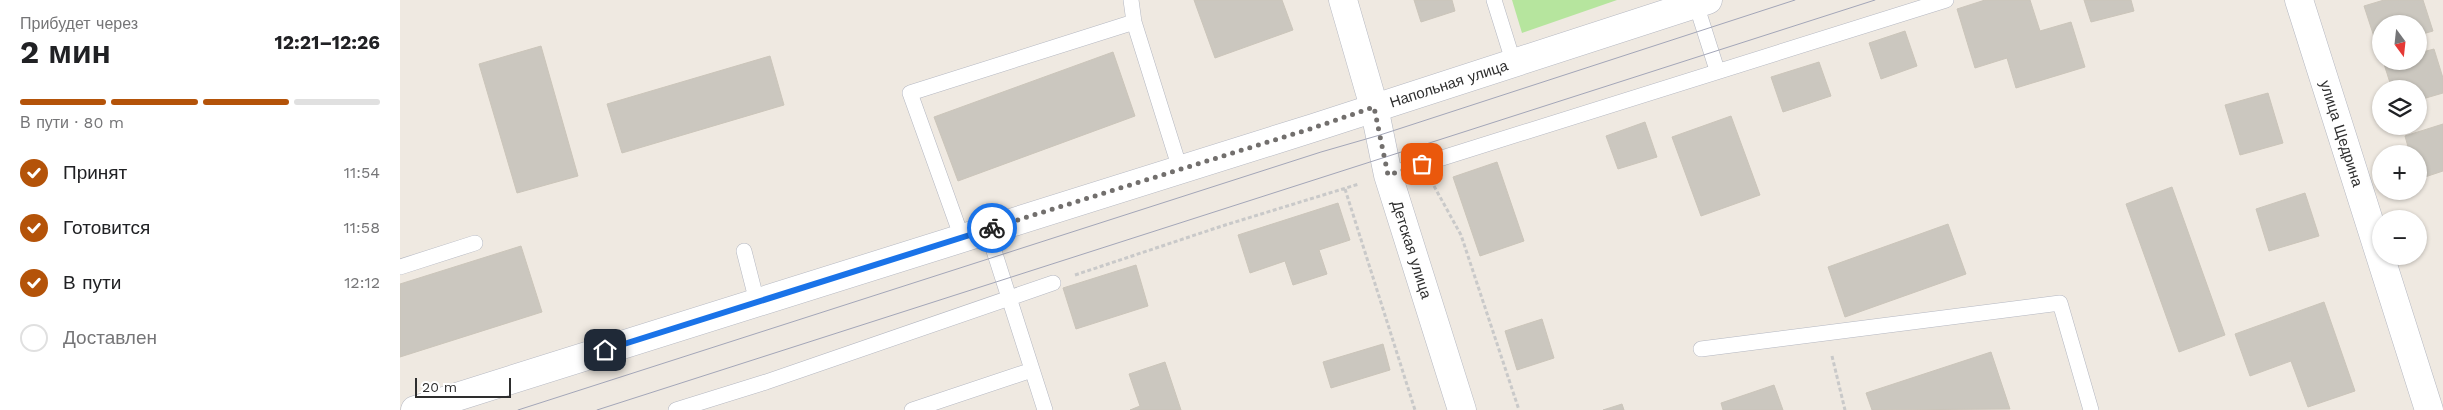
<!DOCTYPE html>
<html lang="ru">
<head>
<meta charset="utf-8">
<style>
  body { margin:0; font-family:"Work Sans",sans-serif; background:#f6f6f6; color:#202124; height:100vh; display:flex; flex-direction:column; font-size:19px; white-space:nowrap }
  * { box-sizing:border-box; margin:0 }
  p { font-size:16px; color:#757577 }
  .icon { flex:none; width:28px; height:28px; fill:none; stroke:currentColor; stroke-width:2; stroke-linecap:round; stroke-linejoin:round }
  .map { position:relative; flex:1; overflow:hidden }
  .sheet { display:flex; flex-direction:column; background:#fff; width:400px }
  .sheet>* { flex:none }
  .needle { width:32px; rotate:165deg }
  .fabs { position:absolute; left:1972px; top:15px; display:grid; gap:10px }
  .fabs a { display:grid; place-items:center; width:55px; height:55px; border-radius:50%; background:#fff; box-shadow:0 1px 4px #0004; font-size:25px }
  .scale { position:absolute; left:15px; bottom:12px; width:96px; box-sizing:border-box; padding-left:5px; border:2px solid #2e2e2e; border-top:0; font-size:14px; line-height:18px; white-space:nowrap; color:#2e2e2e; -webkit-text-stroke:4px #fff; paint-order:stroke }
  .pin { position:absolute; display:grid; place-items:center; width:42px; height:42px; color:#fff; margin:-21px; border-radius:10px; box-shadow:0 2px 8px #0006 }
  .courier { position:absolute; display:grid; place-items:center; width:50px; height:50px; margin:-25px; border:4px solid #1a73e8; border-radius:50%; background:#fff; color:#222; box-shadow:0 1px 6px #0007 }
  .overview em { font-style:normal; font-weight:700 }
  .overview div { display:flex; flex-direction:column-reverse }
  .overview { display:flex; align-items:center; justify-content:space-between; height:85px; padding:0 20px }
  h1 { font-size:32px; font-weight:700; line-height:38px }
  .bar { display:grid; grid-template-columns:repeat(4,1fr); gap:8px 5px; align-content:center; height:60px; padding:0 20px }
  .bar i { height:6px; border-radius:4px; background:#e0e0e0 }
  .bar .on { background:#b45309 }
  .bar p { grid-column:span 4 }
  ol { padding:0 20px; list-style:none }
  li { display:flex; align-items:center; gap:15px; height:55px }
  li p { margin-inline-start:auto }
  li .icon { padding:5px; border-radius:50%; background:#b45309; color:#fff; stroke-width:4 }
  li:last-child { color:#757577 }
  li i { width:28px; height:28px; border:2px solid #e0e0e0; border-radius:50% }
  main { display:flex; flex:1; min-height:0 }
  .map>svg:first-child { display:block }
</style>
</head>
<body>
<main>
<section class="sheet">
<div class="overview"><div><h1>2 мин</h1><p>Прибудет через</p></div><em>12:21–12:26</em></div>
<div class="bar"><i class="on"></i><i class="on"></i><i class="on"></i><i></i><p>В пути · 80 m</p></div>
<ol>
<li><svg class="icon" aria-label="check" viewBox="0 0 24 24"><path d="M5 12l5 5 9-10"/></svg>Принят<p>11:54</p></li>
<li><svg class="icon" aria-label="check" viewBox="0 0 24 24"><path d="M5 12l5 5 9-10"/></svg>Готовится<p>11:58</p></li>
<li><svg class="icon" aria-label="check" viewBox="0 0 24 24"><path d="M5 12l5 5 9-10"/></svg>В пути<p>12:12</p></li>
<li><i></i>Доставлен</li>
</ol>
</section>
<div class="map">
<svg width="2043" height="410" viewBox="0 0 2043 410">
  <rect width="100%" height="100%" fill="#efe9e1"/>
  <path fill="#b6e59e" d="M1112,0H1217L1122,33Z"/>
  <path fill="#cbc7bf" stroke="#cbc5ba" d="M794,0H882L893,30L815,58Z
    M1014,0H1052L1055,11L1021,22Z
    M1585,0H1630L1640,31L1671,22L1685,67L1616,88L1607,58L1575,68L1557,9Z
    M1684,0H1731L1734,11L1691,22Z
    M1984,0H2023L2033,31L2019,35V24H1981V48L1978,49L1964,6Z
    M1505,31L1517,66L1481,79L1469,43Z
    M141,46L178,176L117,193L79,64Z
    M2034,49L2043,78V93L2019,100V89H1992L1984,64L1994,61H2019V53Z
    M713,52L735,116L558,181L534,117Z
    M370,56L384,105L222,153L207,104Z
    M1419,62L1431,96L1383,112L1371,77Z
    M1868,93L1883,143L1840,155L1825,105Z
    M1331,116L1360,195L1301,216L1272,137Z
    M1245,122L1257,157L1218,169L1206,136Z
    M2043,124V171L2019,179V154H2010L2005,136Z
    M1097,162L1124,241L1080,256L1053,177Z
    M1772,187L1825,335L1779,352L1726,204Z
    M1905,193L1919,236L1869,251L1856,209Z
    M938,203L950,240L919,250L927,274L893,285L885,261L850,273L838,235Z
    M1548,224L1566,274L1445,317L1428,267Z
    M121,246L142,312L0,357V284Z
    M736,265L748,306L676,329L663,288Z
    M1924,302L1955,391L1908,407L1891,361L1850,376L1835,334Z
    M1142,319L1154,358L1117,370L1105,331Z
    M983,344L990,370L931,388L923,362Z
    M1591,352L1610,409L1472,410L1466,393Z
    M765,362L781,410H730L740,406L729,374Z
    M1374,385L1383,410H1323L1321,403Z
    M1222,404L1224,410H1203Z"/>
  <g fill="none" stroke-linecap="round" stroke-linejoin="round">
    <defs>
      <path id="service" d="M1094,0L1114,64
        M1296,4L1317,70
        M734,22L780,169
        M988,175L1546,0
        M587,229L645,410
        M562,238L510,93L734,22L731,0
        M344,251L357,302
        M0,267L75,243
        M1301,349L1660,303L1691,410
        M276,410L366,382L653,283
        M512,410L632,370"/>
      <g id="minor">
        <path id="s1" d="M1899,0L2029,410"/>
      </g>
      <g id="tertiary">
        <path id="s2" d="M943,0L974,107L988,175L1062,410"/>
        <path id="s3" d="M15,410L913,128L1308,0"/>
      </g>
    </defs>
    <use href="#service" stroke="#b4b7c1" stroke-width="16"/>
    <use href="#minor" stroke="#b4b7c1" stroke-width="29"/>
    <use href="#tertiary" stroke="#b4b7c1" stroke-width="29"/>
    <path stroke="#c9c9c9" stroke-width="3" stroke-dasharray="4 2.5" stroke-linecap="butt" d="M1034,186L1061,235L1119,410
      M945,189L1015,410
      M675,275L822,226L959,184
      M1432,356L1445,410"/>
    <use href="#service" stroke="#fff" stroke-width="15"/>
    <use href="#minor" stroke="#fff" stroke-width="28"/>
    <use href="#tertiary" stroke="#fff" stroke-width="28"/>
    <path stroke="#a3a6b8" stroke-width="1" d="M118,410L921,152L980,135L1395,0
      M197,410L1475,0"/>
  </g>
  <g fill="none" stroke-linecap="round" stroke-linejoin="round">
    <path stroke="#726f6d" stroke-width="5" stroke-dasharray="0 9" d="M592,228L913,128L974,107L988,175L1022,164"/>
    <path stroke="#1a73e8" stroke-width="6" d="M205,350L592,228"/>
  </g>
  <g text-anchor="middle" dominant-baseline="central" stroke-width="4" stroke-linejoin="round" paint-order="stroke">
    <g font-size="15" fill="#2e2e2e" stroke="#fff">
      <text stroke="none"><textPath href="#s3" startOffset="1084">Напольная улица</textPath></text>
      <text stroke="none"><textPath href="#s1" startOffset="140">улица Щедрина</textPath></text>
      <text stroke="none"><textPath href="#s2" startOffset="259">Детская улица</textPath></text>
    </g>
  </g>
</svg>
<div class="fabs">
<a><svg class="needle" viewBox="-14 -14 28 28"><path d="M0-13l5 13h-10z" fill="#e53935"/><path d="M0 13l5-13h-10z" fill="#757577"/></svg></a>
<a><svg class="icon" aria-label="layers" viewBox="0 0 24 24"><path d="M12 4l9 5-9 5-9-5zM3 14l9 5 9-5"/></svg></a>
<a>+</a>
<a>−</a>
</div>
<div class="scale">20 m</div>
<div class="pin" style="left:1022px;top:164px;background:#ea580c"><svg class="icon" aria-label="bag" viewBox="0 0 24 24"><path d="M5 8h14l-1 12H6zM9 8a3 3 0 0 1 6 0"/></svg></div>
<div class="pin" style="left:205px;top:350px;background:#1f2937"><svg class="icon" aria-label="home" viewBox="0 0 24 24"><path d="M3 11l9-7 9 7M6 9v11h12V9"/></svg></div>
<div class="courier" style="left:592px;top:228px"><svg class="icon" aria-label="bike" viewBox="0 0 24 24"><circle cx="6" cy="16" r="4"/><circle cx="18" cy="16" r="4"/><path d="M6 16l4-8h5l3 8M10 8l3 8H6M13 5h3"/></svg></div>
</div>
</main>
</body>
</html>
